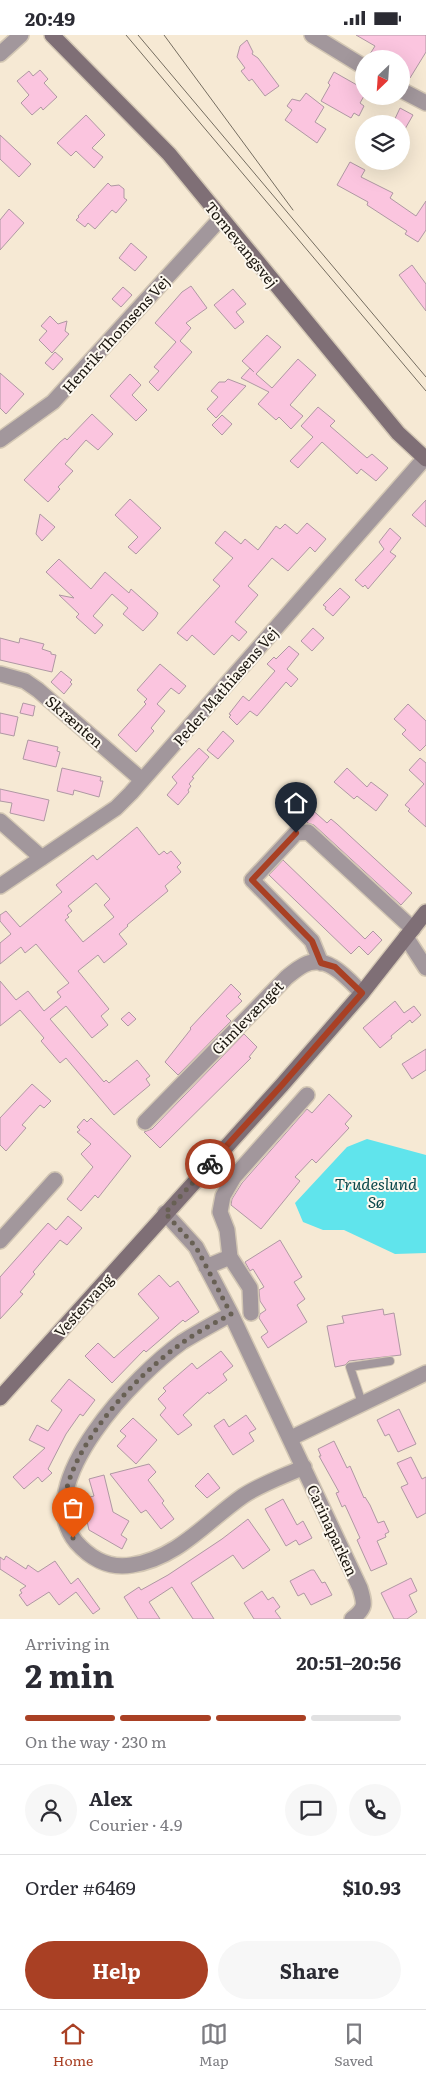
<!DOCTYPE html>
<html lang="en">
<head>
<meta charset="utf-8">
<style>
  body { margin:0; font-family:Literata,serif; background:#f7f7f7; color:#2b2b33; height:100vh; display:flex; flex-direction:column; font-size:19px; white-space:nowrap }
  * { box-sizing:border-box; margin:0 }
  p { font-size:16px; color:#7c7c81 }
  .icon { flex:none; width:28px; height:28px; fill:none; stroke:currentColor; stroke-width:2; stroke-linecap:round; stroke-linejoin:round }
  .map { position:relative; height:1584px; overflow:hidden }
  .drawer { display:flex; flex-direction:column; background:#fff; flex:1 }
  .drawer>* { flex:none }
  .needle { width:32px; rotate:205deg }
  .buttons { position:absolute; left:355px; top:15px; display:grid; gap:10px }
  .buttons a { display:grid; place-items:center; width:55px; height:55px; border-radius:50%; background:#fff; box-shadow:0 5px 20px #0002; font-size:25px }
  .pin { position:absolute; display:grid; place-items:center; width:42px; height:42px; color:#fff; margin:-51px -21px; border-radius:50% 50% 50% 0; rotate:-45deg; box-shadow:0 0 5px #0007 }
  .pin .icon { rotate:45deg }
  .courier { position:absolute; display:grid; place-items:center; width:50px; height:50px; margin:-25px; border:4px solid #a94024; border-radius:50%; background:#fff; color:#222; box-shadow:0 1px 6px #0007 }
  .summary em { font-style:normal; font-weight:700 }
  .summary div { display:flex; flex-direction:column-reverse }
  .summary { display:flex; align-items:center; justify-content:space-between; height:85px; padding:0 25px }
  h1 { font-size:32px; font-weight:700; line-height:38px }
  .bar { display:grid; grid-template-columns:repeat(4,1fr); gap:8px 5px; align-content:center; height:60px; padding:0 25px }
  .bar i { height:6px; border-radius:4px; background:#e1e1e2 }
  .bar .on { background:#a94024 }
  .bar p { grid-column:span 4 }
  .line { display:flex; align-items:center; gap:12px; padding:0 25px; border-top:1px solid #e1e1e2 }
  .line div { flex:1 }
  .round { display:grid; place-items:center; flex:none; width:52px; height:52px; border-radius:26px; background:#f7f7f7 }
  .primary-button { display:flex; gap:10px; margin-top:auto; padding:10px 25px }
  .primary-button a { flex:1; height:58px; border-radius:30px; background:#a94024; color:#fff; font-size:20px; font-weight:700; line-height:58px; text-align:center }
  .primary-button a+a { background:#f7f7f7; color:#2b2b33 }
  .status { display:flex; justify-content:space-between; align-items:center; height:35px; padding:0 25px; background:#fff; direction:ltr }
  .status svg { height:14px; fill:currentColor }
  .dock { display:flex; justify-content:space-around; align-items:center; height:70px; border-top:1px solid #e1e1e2; background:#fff; font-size:14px; color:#7c7c81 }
  .dock a { display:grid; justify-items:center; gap:2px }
  .dock .on { color:#a94024 }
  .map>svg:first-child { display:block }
</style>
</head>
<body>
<div class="status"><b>20:49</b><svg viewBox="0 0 49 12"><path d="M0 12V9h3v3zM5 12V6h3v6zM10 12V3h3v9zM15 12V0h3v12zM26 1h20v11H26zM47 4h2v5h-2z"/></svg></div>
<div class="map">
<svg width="426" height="1584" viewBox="0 0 426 1584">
  <rect width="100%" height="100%" fill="#f6e9d4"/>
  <path fill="#60e4ec" d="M367,1104L426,1120V1218L395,1219L344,1195H323L303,1187L295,1168L347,1112Z"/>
  <path fill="#fbc5df" stroke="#af98a3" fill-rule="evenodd" d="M356,0H426V17L410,43L401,37V24H379L370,19L375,11Z
    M247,5L253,17L252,19L258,23L279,51L265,61L252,44L249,46L241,36L245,33L237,22L240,11Z
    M40,35L48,44L44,48L57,62L43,75L41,72L32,80L21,68L29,60L17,46L29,36L33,41Z
    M334,37L364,54V61L360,68L364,71L359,81L354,78L351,83L321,66L330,50L328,48Z
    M306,58L324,72L315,87L326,94L317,108L285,85L292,75L287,71L292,64L300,66Z
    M400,73L413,80L405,94L401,92V89L393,88Z
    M86,80L105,100L92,113L103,122L94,133L76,116L71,121L57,108Z
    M0,100L31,129L19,142L0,124Z
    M350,127L365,135L361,142L393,158L390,163L416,181L426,166V195L418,207L405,199L407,196L367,170L368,167L337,150Z
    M108,148L111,151L119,150L124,154V163L127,165L116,178L112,175L95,194L88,188L85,192L76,185L79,182L78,181Z
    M9,174L24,188L0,215V185Z
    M131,208L147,222L135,236L119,223Z
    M412,230L426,249V276L399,240Z
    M191,251L207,273L186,288L191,293L180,306L192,317L158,356L149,347L159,336L154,332L176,307L155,288L182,257Z
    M123,252L132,260L121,272L112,264Z
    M233,254L246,269L236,277L244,287L235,294L214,270Z
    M50,281L58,289L67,286L65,296L69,299L52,318L39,305L47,296L41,291Z
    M267,300L281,312L256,339L272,353L298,324L316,340L290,370L303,381L291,394L279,382L276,385L258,369L269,357L241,343L250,333L254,337L242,326Z
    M55,317L63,324L53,335L45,328Z
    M0,338L24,359L6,379L0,373Z
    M130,339L141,350L132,360L147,375L136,386L110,361Z
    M228,344L246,351L216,383L207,374L218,362L211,356L219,347H225Z
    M318,372L335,386L330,391L367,423L372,419L388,433L376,446L361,434L357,439L322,407L298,433L290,426L313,402L301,391Z
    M92,379L113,399L98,415L86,405L65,429L73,436L58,452L60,454L48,467L24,445L60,407L65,403L67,405Z
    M222,380L232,389L222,400L212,390Z
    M130,464L161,493L136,519L128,512L138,502L115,480Z
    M426,465V492L412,480Z
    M40,479L55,492L42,506L36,499Z
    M307,488L326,504L315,517L310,512L288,536L272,523L248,551L258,560L235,587L247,597L239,606L232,600L214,620L192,600L187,606L177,598L220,551L213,545L233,523L215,508L225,496L241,509L245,504L258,515L276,491L280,494L285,489L297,499Z
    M390,493L401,503L390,517L396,521L368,554L365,550L363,552L355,545L384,514L379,507Z
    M59,524L91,554L105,537L129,558L131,554L158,578L156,582L143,596L123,579L128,573L112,559L93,581L103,590L95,599L76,582L79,579L59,560L74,563L46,537Z
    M340,553L350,562L333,581L325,574L326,572L323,570Z
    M313,593L324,603L312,616L301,606Z
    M0,603L19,608L20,603L44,609L42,614L51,617V619L56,620L52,637L0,625Z
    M289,611L299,619L287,634L298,644L291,652L286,647L257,681L250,676L237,690L229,682L231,680L229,679L243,661L249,666L275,636L267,629L274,622L276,624Z
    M160,629L186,651L179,659L171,653L157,669L165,676L151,693L154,696L136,717L118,700L146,669L144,667L147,664L137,655Z
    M61,636L72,645L70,647L72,649L64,659L51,647Z
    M23,668L35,671L33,681L20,678Z
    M408,669L426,686V710L420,716L402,699L406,695L394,684Z
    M0,678L18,682L14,701L0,698Z
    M223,696L234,706L218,724L207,715Z
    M28,705L58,712L57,716L60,717L56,732L23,724Z
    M199,713L209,722L192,742L194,743L189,749L191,751L188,755L189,757L178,770L167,760L177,748L172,742Z
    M420,723L426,728V792L408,776L410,774L405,770L424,749L409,735Z
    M62,733L101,742L100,746H103L99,762L74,755L73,760L57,756Z
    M347,733L367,752L371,747L388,760L376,776L357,761L354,764L334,747Z
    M0,754L49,765L44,786L10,778L12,768L0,766Z
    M308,771L327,788L331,784L337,789L412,858L401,870L314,790L308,788L299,780Z
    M137,792L159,820L164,816L167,819L171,816L181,828L177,832L181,837L165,851L168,856L127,890L128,891L119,899L127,909L104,928L98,920L78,936L109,974L101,981L108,990L92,1003L66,971L50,984L104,1047L106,1045L109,1048L137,1025L150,1041L146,1044L150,1050L114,1080L66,1023L60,1028L41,1006L44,1003L20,975L0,991V946L16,965L28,956L44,976L61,962L57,957L69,948L36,909L25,918L21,912L0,929V908L11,899L0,886V880L6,876L20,892L62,857L56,850L93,820L97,825ZM96,848L110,864L104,870L114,882L83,907L65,885L69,882L67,880L72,876L68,871Z
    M283,825L365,904L373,896L382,905L368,920L359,911L351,919L269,840Z
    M231,949L241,959L238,962L242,966L226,981L231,986L178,1040L165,1027L191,994L190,993Z
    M395,966L404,978L414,971L421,980L412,988L410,985L391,1001L392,1003L380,1013L363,993Z
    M129,977L136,984L128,991L121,984Z
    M244,999L257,1012L249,1022L251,1023L160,1113L144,1097L152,1094Z
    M426,1014V1035L412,1044L402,1029Z
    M32,1049L51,1066L44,1073L40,1070L22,1090L26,1093L6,1116L0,1110V1083Z
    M329,1059L352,1081L345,1089L349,1093L316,1128L312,1124L295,1142L300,1146L261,1194L231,1170L232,1164L242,1148L307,1074L312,1078Z
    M91,1083L131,1121L98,1163L95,1160L81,1176L67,1164L93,1132L81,1119L91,1109L77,1097L80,1095L77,1092L84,1084L87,1087Z
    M68,1181L82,1193L67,1210L60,1205L33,1237L35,1239L20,1257L23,1259L0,1284V1242L48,1188L56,1195Z
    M280,1205L302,1242L294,1247L305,1264L297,1270L307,1287L268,1313L261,1302L268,1297L259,1283L260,1279L266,1275L260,1266L259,1255L264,1252L253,1234L250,1236L245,1227Z
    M159,1240L170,1252L178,1246L199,1277L185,1287L183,1285L146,1317L144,1315L112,1348L85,1321L98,1308L114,1323L159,1283L138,1259Z
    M383,1274L384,1280L394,1278L401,1320L349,1326L345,1330L335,1332L327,1291L344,1288L342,1281Z
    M221,1316L233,1331L223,1339L227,1345L209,1359L208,1357L183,1380L192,1390L178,1400L160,1380L166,1373L158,1364L166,1356L163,1353L192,1328L197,1334Z
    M69,1344L95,1365L83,1381L80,1379L66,1399L48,1434L52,1438L42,1447L38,1442L24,1454L13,1442L45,1413L29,1405L37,1390L48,1396L62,1375L51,1366Z
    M399,1374L416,1409L398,1417L389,1399L385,1401L377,1385Z
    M246,1380L256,1394L249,1398L254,1406L233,1420L214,1391L224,1384L229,1392Z
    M133,1383L157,1405L136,1429L117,1411L126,1401L120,1396Z
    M334,1406L347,1433L350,1431L364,1463L365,1462L370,1470L378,1488L384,1486L389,1497L385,1499L386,1502L377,1506L387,1529L371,1536L357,1505L360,1503L345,1470L342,1472L336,1458L339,1457L319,1421H321L318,1414Z
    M411,1422L422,1444L426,1442V1478L417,1483L401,1452L408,1449L397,1428Z
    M149,1429L156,1437L148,1445L164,1466L162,1468L174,1484L161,1494L146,1475L141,1478L110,1439Z
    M208,1438L220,1453L207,1463L195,1451Z
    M104,1440L113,1477L129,1486L121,1500L127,1504L122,1514L89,1495L82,1464L94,1461L89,1444Z
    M283,1464L297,1490L303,1486L312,1503L299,1510L296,1505L286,1511L265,1474Z
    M248,1484L270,1515L243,1534L233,1520L191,1548L214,1584H193L172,1552L149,1567L160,1584H138L124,1562L139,1552L141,1555L168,1540L222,1504Z
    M6,1521L26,1534L28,1530L38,1537L55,1526L71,1549L78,1543L100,1574L93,1579L76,1557L59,1570L49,1557L27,1571L19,1560L22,1558L20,1555L26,1551L0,1534V1522L4,1525Z
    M311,1535H314L322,1548L325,1547L332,1560L311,1570L304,1558L298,1561L290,1546Z
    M411,1543L417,1556L409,1560L417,1577L407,1584H394L381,1558Z
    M262,1556L268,1565L273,1562L280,1572L275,1576L281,1584H254L244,1568Z"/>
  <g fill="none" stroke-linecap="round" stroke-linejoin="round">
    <defs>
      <path id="lane" d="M362,1368L350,1332L390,1326"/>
      <path id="street" d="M312,0L364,32
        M0,19L21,0
        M401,55L426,68
        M0,405L53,367L221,183
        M0,639L25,646L38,655L142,745
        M0,786L42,823
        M0,851L116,773L131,758L425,423
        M406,902L426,933
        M321,928L312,906L252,845L296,798L308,797L413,894
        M145,1087L287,942C292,938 298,933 304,930C327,918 348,944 362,958
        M165,1178L196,1212L231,1279L360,1553C365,1569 366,1573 352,1584
        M0,1206L55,1145
        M230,1222L227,1195L220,1177L223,1161L234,1142L307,1060
        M206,1232L230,1222L250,1253L251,1278
        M231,1279C215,1288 198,1297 182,1307C138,1338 28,1449 76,1507C90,1523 109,1534 132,1530C178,1523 207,1486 243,1461C261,1449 284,1441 304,1432
        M291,1403L426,1338"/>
      <path id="secondary" d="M52,0L169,119L398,398L426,424
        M0,1363L282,1050L362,958L426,877"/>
    </defs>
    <use href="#lane" stroke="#d3c7b4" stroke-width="10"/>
    <use href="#street" stroke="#d3c7b4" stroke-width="18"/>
    <use href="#secondary" stroke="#d3c7b4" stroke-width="18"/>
    <use href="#lane" stroke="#a2979c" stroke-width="8"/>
    <use href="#street" stroke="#a2979c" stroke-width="15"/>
    <use href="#secondary" stroke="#7f6f76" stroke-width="15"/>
    <path stroke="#756d60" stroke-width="1" d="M126,0L426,356
      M138,0L426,342
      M164,0L293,175"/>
  </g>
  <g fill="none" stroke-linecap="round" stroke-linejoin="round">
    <path stroke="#686054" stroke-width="5" stroke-dasharray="0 9" d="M73,1503C70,1495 65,1485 64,1477C62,1418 136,1340 182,1308C197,1297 215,1288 231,1279L196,1212L165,1178L210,1129"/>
    <path stroke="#a94024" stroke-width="6" d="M210,1129L282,1050L362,958L335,932L321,928L312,906L252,845L296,798"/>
  </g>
  <g text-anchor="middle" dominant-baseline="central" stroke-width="4" stroke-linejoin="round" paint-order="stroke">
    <g font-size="15" fill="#1b160f" stroke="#fdf8ef">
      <text transform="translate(242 209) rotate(51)">Tornevangsvej</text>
      <text transform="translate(115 299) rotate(-48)">Henrik Thomsens Vej</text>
      <text transform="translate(225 651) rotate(-49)">Peder Mathiasens Vej</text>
      <text transform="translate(75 686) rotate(41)">Skrænten</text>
      <text transform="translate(247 982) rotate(-46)">Gimlevænget</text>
      <text transform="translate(83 1270) rotate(-48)">Vestervang</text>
      <text transform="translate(333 1495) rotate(65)">Carinaparken</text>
    </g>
    <g font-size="16" font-style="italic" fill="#0b484b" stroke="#fdf8ef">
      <text x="376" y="1148">Trudeslund<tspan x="376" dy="18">Sø</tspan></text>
    </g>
  </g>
</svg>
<div class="buttons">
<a><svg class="needle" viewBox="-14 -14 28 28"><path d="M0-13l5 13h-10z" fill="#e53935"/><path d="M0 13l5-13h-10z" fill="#7c7c81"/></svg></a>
<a><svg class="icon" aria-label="layers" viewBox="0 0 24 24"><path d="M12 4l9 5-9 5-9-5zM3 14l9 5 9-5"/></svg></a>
</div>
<div class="pin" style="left:73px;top:1503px;background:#ea580c"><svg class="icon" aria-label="bag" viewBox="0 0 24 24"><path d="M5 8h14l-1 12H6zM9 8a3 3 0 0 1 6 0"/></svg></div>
<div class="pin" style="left:296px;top:798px;background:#1f2937"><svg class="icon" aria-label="home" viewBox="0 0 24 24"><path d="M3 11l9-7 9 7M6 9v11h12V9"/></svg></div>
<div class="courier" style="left:210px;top:1129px"><svg class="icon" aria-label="bike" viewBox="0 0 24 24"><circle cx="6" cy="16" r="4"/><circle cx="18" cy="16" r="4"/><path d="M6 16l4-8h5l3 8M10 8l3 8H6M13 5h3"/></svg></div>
</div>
<section class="drawer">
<div class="summary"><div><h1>2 min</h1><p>Arriving in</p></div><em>20:51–20:56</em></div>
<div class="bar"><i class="on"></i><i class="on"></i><i class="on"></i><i></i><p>On the way · 230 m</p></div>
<div class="line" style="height:90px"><a class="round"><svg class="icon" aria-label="person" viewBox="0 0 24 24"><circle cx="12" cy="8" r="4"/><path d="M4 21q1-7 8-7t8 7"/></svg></a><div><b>Alex</b><p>Courier · 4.9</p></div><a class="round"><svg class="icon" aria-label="chat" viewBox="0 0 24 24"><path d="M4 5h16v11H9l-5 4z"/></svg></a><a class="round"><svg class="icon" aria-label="phone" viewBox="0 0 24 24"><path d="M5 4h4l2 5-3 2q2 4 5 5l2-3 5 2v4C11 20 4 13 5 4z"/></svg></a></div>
<div class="line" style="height:65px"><div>Order #6469</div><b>$10.93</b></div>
<div class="primary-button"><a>Help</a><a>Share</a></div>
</section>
<nav class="dock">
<a class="on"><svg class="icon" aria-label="home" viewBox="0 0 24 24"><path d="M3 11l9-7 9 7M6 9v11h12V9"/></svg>Home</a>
<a><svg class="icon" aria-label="map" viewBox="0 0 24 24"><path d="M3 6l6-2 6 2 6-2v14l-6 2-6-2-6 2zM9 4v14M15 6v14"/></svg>Map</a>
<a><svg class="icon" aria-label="saved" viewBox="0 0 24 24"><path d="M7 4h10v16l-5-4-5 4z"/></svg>Saved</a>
</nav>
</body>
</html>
